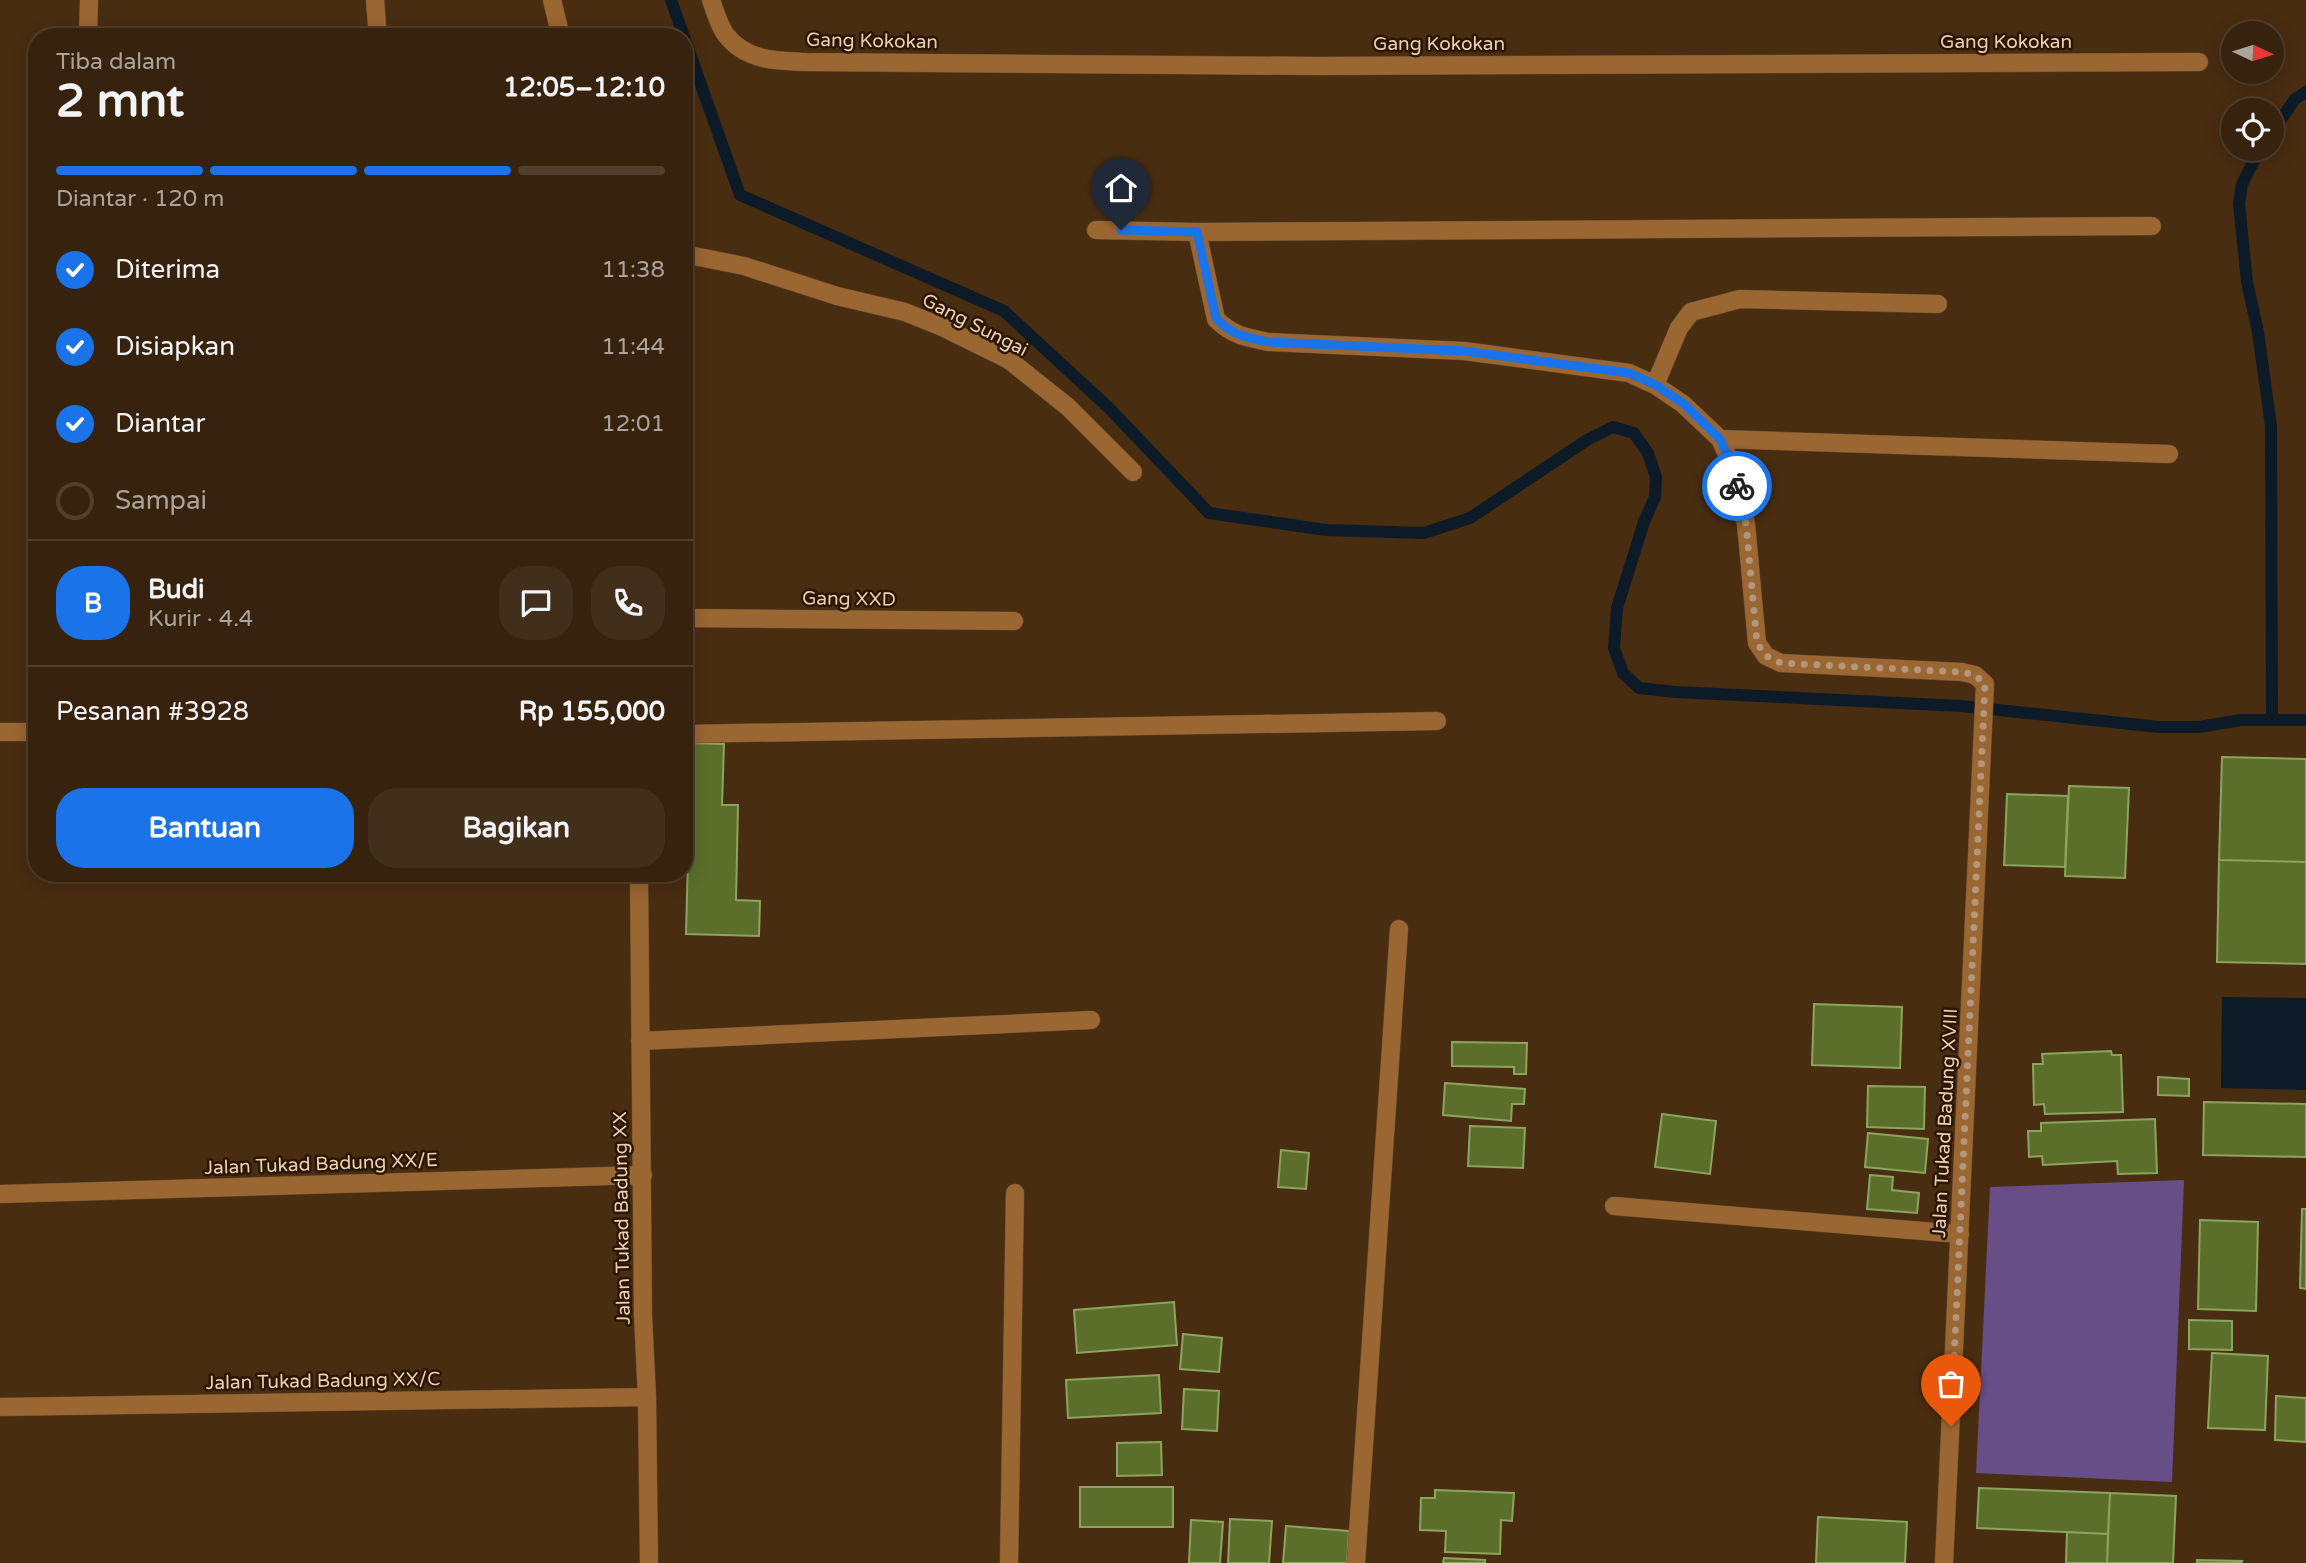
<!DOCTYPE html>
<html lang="id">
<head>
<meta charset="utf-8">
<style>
  body { margin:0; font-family:"Varela Round",sans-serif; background:#422f1b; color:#f1f3f6; height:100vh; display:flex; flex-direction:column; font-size:26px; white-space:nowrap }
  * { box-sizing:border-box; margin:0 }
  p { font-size:23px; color:#aaa49d }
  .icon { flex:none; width:38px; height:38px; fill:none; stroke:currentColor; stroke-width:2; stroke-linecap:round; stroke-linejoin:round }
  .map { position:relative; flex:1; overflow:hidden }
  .drawer { position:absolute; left:28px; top:28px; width:665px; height:854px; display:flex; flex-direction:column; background:#37220d; border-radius:28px; box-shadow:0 4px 18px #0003,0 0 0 2px #513f2e }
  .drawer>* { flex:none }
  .needle { width:46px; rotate:94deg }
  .fabs { position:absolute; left:2221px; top:21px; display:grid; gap:14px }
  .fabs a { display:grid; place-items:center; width:63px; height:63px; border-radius:50%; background:#37220d; box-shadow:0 4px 18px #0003,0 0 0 2px #513f2e; font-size:35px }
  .pin { position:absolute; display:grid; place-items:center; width:60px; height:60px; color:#fff; margin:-72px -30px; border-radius:50% 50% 50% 0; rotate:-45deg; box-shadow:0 0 7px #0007 }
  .pin .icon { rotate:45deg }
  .courier { position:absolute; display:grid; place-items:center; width:70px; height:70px; margin:-35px; border:5px solid #1a73e8; border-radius:50%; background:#fff; color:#222; box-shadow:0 2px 9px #0007 }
  .head em { font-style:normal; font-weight:700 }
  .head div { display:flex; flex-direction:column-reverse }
  .head { display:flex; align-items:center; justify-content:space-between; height:119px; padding:0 28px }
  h1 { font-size:46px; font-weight:700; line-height:52px }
  .bar { display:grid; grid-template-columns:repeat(4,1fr); gap:10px 7px; align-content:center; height:84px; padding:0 28px }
  .bar i { height:9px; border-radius:5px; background:#513f2e }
  .bar .active { background:#1a73e8 }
  .bar p { grid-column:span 4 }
  .line { display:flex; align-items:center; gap:18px; padding:0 28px; border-top:2px solid #513f2e }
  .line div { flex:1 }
  .round { display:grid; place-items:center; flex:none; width:74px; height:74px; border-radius:28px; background:#422f1b }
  ol { padding:0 28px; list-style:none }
  li { display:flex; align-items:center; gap:21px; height:77px }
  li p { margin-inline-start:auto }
  li .icon { padding:7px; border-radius:50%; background:#1a73e8; color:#fff; stroke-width:4 }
  li:last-child { color:#aaa49d }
  li i { width:38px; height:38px; border:4px solid #513f2e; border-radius:50% }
  .primary-button { display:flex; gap:14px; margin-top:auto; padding:14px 28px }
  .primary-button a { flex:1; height:80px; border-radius:28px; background:#1a73e8; color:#fff; font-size:28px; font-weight:700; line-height:80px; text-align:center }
  .primary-button a+a { background:#422f1b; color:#f1f3f6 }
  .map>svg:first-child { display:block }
</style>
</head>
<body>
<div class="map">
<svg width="2306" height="1563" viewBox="0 0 2306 1563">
  <rect width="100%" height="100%" fill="#492d11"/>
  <path fill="#674e86" d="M2184,1180L2172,1482L1976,1473L1990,1187Z"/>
  <path fill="#0c1b27" d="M2222,997L2306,998V1090L2221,1088Z"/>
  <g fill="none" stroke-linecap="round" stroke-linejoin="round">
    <path stroke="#0c1b27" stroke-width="12" d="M671,0L740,195L1004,311L1109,408L1209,513L1326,530L1424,533L1470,518L1587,440L1613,427L1634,433L1648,453L1656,477L1655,497L1644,522L1617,608L1614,648L1623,673L1639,688L1676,692L1961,706L2159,727H2199L2241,720H2306
      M2272,132L2295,99L2306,92
      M2260,149L2242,184L2239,204L2247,282L2258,332L2271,426L2272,719"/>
  </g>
  <path fill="#5b6f2b" stroke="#8da45f" stroke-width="2" d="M691,743L724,744L722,805H738L736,900L760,901L759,936L686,934Z
    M2222,757L2306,759V862L2219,860Z
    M2069,786L2129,788L2125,878L2065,876Z
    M2007,794L2068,796L2065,867L2004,865Z
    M2219,860L2306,862V964L2217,962Z
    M1814,1004L1902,1007L1900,1068L1812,1065Z
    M1452,1042L1527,1043L1526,1074H1514V1067L1452,1066Z
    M2111,1051L2112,1055H2121L2123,1112L2045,1114L2044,1104L2034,1105L2033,1064H2043L2042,1054Z
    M2158,1077L2189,1079V1096L2158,1095Z
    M1445,1083L1525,1089L1524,1104H1512L1511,1121L1443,1115Z
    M1868,1086L1925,1087L1924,1129L1867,1127Z
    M2204,1102L2306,1104V1157L2203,1155Z
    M1662,1114L1716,1121L1710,1174L1655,1167Z
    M2155,1119L2157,1173L2118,1174L2117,1161L2043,1165L2042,1156L2029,1157L2028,1131H2041V1123Z
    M1470,1126L1525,1128L1523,1168L1468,1166Z
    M1868,1133L1928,1139L1925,1173L1865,1167Z
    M1281,1150L1309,1153L1306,1189L1278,1187Z
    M1870,1175L1893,1177L1892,1190L1919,1193L1917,1213L1867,1209Z
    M2302,1209H2306V1289L2300,1288Z
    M2200,1220L2258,1222L2256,1311L2198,1309Z
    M1174,1302L1177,1345L1077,1353L1074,1310Z
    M2189,1320L2232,1321V1350L2189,1349Z
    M1183,1334L1222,1338L1219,1372L1180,1369Z
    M2212,1353L2268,1356L2265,1430L2208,1428Z
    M1159,1375L1161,1413L1068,1418L1066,1380Z
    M1184,1389L1219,1391L1217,1431L1182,1429Z
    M2276,1396L2306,1398V1442L2275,1440Z
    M1161,1442L1162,1475L1117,1476V1443Z
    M1080,1487H1173V1527H1080Z
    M1979,1488L2110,1493L2108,1534L1977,1528Z
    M1435,1490L1514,1493L1512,1521L1501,1520L1500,1554L1445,1552L1446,1531L1420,1530L1421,1498H1435Z
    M2110,1493L2176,1496L2173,1563H2107Z
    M1818,1517L1907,1522L1905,1563H1816Z
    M1230,1519L1272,1521L1269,1563H1228Z
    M1191,1520L1223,1522L1220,1563H1189Z
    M1286,1526L1349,1531L1347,1563H1283Z
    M2067,1532L2108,1534L2107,1563H2066Z
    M1444,1558L1485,1560V1563H1443Z
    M2197,1560L2242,1561L2241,1563H2197Z"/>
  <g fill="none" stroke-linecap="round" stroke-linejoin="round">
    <defs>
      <path id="minor" d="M375,0L378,37
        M552,0L561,37
        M711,0C715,11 719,26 726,35C746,61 777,61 806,62L1319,66L2199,62
        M88,37L89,0
        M1096,230L1197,232L2152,226
        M1197,232L1216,319C1231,335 1248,338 1269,342L1464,351L1629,373L1655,385L1683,404L1720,439L1731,463L1746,524L1757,643L1766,656L1781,663L1962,672L1975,675L1985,684L1944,1563
        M684,254L744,266L837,296L905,312L942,327L1009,360L1068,407L1133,472
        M1655,385L1679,328L1691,312L1740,299L1938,304
        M1720,439L2169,454
        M684,618L1014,621
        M0,732H37
        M684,734L1437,721
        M639,873L643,1316L647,1397L649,1563
        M640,1041L1091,1020
        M0,1194L643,1175
        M1614,1206L1960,1234
        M0,1407L647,1397
        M1009,1563L1015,1193
        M1356,1563L1399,929"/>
    </defs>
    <use href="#minor" stroke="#664a2f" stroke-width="19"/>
    <use href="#minor" stroke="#9a6632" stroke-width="18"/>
  </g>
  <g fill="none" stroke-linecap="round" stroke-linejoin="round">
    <path stroke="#b3967c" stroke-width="7" stroke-dasharray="0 12.6" d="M1737,486L1746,524L1757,643L1766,656L1781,663L1962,672L1975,675L1985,684L1951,1426"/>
    <path stroke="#1a73e8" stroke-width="9" d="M1121,230L1197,232L1216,318C1231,335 1248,338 1269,342L1464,351L1629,373L1656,385L1684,404L1720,439L1731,463L1737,486"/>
  </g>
  <g text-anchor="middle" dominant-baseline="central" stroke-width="5" stroke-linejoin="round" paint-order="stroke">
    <g font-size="19" fill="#eccfb5" stroke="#2b1601">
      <text transform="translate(872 41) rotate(1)">Gang Kokokan</text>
      <text x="2006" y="42">Gang Kokokan</text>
      <text x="1439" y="44">Gang Kokokan</text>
      <text transform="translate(975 325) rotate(27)">Gang Sungai</text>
      <text transform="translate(849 599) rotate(1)">Gang XXD</text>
      <text transform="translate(1945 1123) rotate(-87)">Jalan Tukad Badung XVIII</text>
      <text transform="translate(321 1164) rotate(-2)">Jalan Tukad Badung XX/E</text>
      <text transform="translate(622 1218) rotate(-91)">Jalan Tukad Badung XX</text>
      <text transform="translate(323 1381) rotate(-1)">Jalan Tukad Badung XX/C</text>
    </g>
  </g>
</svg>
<div class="fabs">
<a><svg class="needle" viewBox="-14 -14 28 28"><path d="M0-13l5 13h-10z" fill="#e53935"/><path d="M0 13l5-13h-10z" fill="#aaa49d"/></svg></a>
<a><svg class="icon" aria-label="locate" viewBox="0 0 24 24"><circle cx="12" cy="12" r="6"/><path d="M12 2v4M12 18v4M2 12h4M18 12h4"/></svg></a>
</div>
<div class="pin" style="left:1951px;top:1426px;background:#ea580c"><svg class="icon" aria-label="bag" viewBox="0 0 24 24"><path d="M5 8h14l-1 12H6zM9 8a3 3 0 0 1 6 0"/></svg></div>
<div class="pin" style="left:1121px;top:230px;background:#1f2937"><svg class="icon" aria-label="home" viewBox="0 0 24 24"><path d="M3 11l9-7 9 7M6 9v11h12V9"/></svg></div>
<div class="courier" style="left:1737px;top:486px"><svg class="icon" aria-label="bike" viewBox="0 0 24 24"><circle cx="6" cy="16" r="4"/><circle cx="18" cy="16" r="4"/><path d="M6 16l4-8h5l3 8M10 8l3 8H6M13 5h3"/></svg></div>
<section class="drawer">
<div class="head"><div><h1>2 mnt</h1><p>Tiba dalam</p></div><em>12:05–12:10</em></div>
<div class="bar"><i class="active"></i><i class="active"></i><i class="active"></i><i></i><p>Diantar · 120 m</p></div>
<ol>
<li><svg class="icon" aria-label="check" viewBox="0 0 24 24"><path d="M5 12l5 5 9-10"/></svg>Diterima<p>11:38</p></li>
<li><svg class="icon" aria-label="check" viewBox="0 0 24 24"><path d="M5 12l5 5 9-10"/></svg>Disiapkan<p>11:44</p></li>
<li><svg class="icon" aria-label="check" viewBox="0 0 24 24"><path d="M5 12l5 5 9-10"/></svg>Diantar<p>12:01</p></li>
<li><i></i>Sampai</li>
</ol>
<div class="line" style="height:126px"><b class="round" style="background:#1a73e8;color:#fff">B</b><div><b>Budi</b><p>Kurir · 4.4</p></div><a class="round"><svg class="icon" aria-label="chat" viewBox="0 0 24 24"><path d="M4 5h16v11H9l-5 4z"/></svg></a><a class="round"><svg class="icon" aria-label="phone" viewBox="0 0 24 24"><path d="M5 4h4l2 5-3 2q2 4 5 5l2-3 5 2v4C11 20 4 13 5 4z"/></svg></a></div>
<div class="line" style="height:91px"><div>Pesanan #3928</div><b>Rp 155,000</b></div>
<div class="primary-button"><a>Bantuan</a><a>Bagikan</a></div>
</section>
</div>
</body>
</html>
